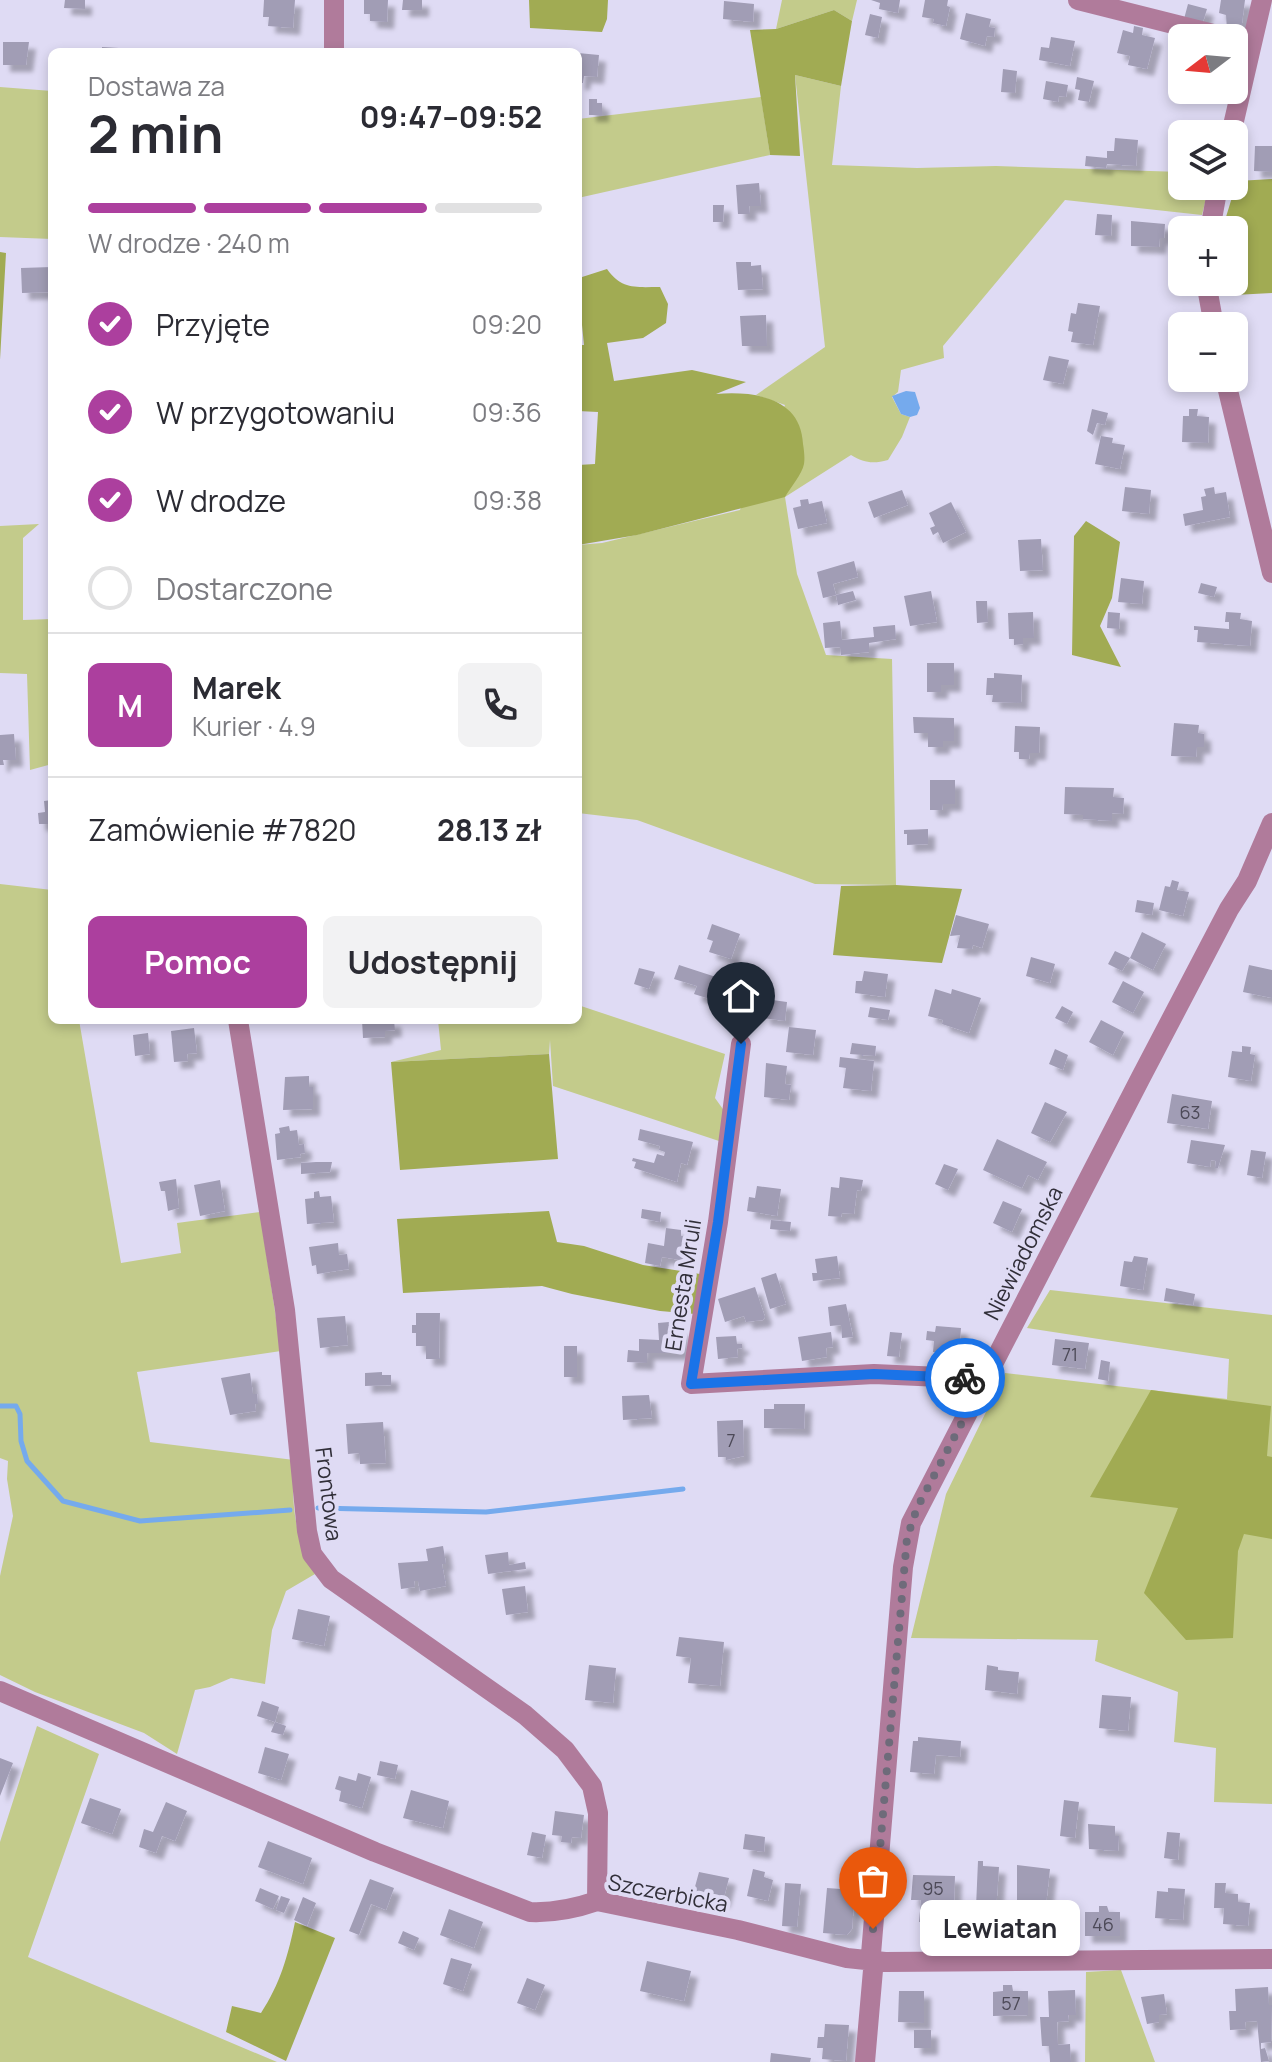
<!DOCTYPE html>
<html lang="pl">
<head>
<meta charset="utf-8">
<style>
  body { margin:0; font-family:Manrope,sans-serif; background:#f2f2f3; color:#2b2b33; height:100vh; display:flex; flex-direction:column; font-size:30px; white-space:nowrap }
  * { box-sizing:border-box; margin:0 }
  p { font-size:26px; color:#7c7c81 }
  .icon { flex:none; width:44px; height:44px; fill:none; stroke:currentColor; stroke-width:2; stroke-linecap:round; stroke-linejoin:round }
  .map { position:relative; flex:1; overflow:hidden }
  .drawer { position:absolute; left:48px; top:48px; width:534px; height:976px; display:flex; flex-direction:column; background:#fff; border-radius:12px; box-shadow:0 4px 12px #0003 }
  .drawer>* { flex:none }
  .needle { width:52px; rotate:254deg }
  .fabs { position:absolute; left:1168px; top:24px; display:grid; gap:16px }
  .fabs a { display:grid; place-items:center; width:80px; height:80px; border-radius:12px; background:#fff; box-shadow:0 4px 12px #0003; font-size:40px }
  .pin { position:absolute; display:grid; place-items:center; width:68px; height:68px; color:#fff; margin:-82px -34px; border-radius:50% 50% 50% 0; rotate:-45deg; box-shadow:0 0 8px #0007 }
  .pin .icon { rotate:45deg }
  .courier { position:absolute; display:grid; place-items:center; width:80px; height:80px; margin:-40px; border:6px solid #1a73e8; border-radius:50%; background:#fff; color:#222; box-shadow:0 2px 10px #0007 }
  .bubble { position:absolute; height:56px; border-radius:12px; background:#fff; box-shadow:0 4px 12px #0003; font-size:26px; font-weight:700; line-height:56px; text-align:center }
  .overview em { font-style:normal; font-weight:700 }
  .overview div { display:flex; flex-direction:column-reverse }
  .overview { display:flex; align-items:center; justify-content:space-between; height:136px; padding:0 40px }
  h1 { font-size:52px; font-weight:700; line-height:60px }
  .bar { display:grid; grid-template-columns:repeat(4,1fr); gap:12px 8px; align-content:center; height:96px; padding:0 40px }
  .bar i { height:10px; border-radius:6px; background:#e1e1e2 }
  .bar .current { background:#ac3f9e }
  .bar p { grid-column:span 4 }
  .line { display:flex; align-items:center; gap:20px; padding:0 40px; border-top:2px solid #e1e1e2 }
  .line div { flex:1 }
  .round { display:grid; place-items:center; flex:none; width:84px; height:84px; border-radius:12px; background:#f2f2f3 }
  ol { padding:0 40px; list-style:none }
  li { display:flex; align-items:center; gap:24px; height:88px }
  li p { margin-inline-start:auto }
  li .icon { padding:8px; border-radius:50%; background:#ac3f9e; color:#fff; stroke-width:4 }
  li:last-child { color:#7c7c81 }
  li i { width:44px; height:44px; border:4px solid #e1e1e2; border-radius:50% }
  .cta { display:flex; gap:16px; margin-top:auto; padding:16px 40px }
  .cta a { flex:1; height:92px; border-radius:12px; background:#ac3f9e; color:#fff; font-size:32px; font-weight:700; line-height:92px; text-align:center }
  .cta a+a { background:#f2f2f3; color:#2b2b33 }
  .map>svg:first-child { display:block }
</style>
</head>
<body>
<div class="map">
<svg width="1272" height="2062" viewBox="0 0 1272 2062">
  <defs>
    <filter id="shadow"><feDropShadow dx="7" dy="7" stdDeviation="2" flood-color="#0004"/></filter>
  </defs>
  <rect width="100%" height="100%" fill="#dfdbf4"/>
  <path fill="#c3cb8b" d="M782,0H857L852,21L834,10L776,29Z
    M795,75L841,86L832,165L917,168L996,166L1182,172V186H1209L1202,215L1065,200L943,346L944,358L901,370L898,392L892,397L901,414L910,417L902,437L888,460C873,464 864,463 851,455L785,497L797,574L826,655L892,659L896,885L815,884L637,820L578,813V545L602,543L740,510L785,405L756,395L825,347Z
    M0,87L52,91V239L0,237Z
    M761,97L770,155L578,198V119Z
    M39,524L23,538V620L52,619V764L30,770L27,674L0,673V526Z
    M0,884L52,890V1020H79L121,1263L181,1253L177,1223L260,1212L281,1351L137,1372L150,1442L294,1460C291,1503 294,1536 315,1574L286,1591L272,1630L265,1684L231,1678L210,1687L195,1690L177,1754L144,1733L35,1692L0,1675V1576L13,1516L7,1479L8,1461L0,1458Z
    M578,1005L725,1054L715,1098L725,1112L722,1142L553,1086L550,1040L549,1054L391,1062L441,1050L438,1020H578Z
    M1050,1290L1272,1315V1804L1214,1802L1216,1748L1174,1742L1178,1692L1095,1661L1098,1640L911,1638L946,1494L1005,1373L1227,1399L1229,1359L1027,1328Z
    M37,1726L99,1754L28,1957L277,2062H0V1842Z
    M1121,1970L1155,2062H1085L1086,1972Z"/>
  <path fill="#a1ab53" d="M529,0H608L607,19L602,32L530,28Z
    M834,10L852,21L841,86L795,75L800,156L770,155L750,30L776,29Z
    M1272,179V293L1215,296L1214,282H1234V230H1222L1237,181Z
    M0,252L6,253L0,360Z
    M607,269C622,290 636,287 660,287L668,304L666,323L643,338L607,343L614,381L692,370L746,382L716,394C754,391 801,397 803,444C804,450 805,458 804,464C802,474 791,487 785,497L637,535L578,545V465L595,464L598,412L578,411V345H584L578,285L579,278Z
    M1086,521L1120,542L1112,598L1100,626L1121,667L1072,655L1074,536Z
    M896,885L962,889L942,963L833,955L841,886Z
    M549,1054L558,1159L400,1170L391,1062Z
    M549,1211L557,1242L584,1246L643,1265L700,1274L695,1314L660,1311L572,1294L542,1286L403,1293L397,1219Z
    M1151,1390L1271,1406L1267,1456L1272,1457V1539L1244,1534L1238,1551L1233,1638L1186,1640L1144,1593L1178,1508L1090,1497Z
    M295,1922L335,1938L286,2061L226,2032L232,2006L261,2013C280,1984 288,1956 295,1922Z"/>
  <path fill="#75aaed" d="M906,391L915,392L920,408L917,415L910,417L901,414L892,396Z"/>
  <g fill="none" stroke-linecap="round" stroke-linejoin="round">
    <path stroke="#75aaed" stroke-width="5" d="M0,1406H16L20,1414L21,1441L27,1461L63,1501L140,1521L290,1510
      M318,1508L486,1512L683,1489"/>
  </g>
  <path fill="#a19db5" filter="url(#shadow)" d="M65,0H85V9L64,8Z
    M264,0H295L293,28L268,26L269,17H263Z
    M364,0H388L387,22L370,21V14H364Z
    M403,0H422V10H402Z
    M871,0H900L898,13L879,9L880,3Z
    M925,0H948L947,6L950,7L946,26L933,23L934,19L922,17Z
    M1221,0H1245L1241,31L1227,30L1226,15L1219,13Z
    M724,1L754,4L753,22L723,19Z
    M1188,4L1207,9L1202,25L1184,19Z
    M966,13L991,19L989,27L995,28L994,37L987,36L985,46L960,39Z
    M870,14L882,17L878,38L865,35Z
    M1134,26L1143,28L1142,35L1155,38L1147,69L1128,65L1130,56L1117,53L1123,30L1133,33Z
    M1051,37L1075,41L1070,66L1039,60L1041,47L1049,48Z
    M3,42H29L26,65H3Z
    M102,47L119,48L118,52H102Z
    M578,53L599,55L597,77L584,76L583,83H578Z
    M1003,69L1017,71L1015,93L1001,92Z
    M1077,77L1094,81L1089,102L1078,100L1080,90L1075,89Z
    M1046,81L1068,85L1066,97L1059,96L1058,102L1043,99Z
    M589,99H597V103H602V115H589Z
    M1115,138L1138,140L1136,166L1107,164L1106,168L1085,166L1086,156L1107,158V151H1114Z
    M1255,146H1272V172L1254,171Z
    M759,183L761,206H749L750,214H738L736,185Z
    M713,205H724L723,222H713Z
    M1097,214L1112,215L1111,236L1095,235Z
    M1131,221L1165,224L1164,238H1160L1159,247L1131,246Z
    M736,262H751V266L761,265L763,289L738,290Z
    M52,267V292L22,293L21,268Z
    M1078,303L1100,306L1093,345L1071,342L1073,332L1068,331L1071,313L1076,314Z
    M766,315L767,346H742L740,316Z
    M1049,356L1069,360L1063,384L1043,380Z
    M1092,409L1108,413L1105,425L1097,423L1093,435L1087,431Z
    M1189,409H1198L1197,416L1209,417L1208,443L1182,442L1183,416H1189Z
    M1101,436L1113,438L1112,443L1125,445L1120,469L1095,464Z
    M1125,487L1151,490L1149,514L1122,511Z
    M1214,487L1215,494L1226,492L1230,517L1185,526L1183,514L1203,510L1201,497L1206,496L1204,489Z
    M902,490L908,505L874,518L868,502Z
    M808,499L809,504L822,501L827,523L798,529L793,508L801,506L800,500Z
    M951,502L966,532L943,543L938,532L933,535L930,528L935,526L929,513Z
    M1041,539L1043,570L1020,571L1018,540Z
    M854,561L858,577L833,584L836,595L823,598L817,572Z
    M1121,578L1144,581L1142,604L1118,602Z
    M1201,583L1217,587L1214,597L1198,593Z
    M853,591L856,600L838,605L836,595Z
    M931,591L937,622L910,626L904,596Z
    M976,601H987L988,622L977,623Z
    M1033,612L1034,638H1023V644L1014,645V639H1009L1008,613Z
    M1108,612L1120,613L1119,629L1107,628Z
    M1226,612L1241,613L1240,619L1252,621L1250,646L1197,642L1198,630H1194V626L1229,629V622H1225Z
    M840,621L842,640L874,637L873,627L895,625L896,639L869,643V652L841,655L840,647L825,648L823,623Z
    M927,663H954V685H941V692H927Z
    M994,673L1022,675L1021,703L992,702L993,695H986L987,678H994Z
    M913,717L954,718V741H943V747H928V733H914Z
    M1174,723L1199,725L1198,733L1204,734V747H1197L1196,757L1171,756Z
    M1015,726L1040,727L1039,753H1030L1029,759H1019V752H1014Z
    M14,734L16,760H3L4,765H0V735Z
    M930,780H955V804H943L942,810H930Z
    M1065,787L1114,788L1113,797L1124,798L1123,814L1112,813V821L1083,819V815L1064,814Z
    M52,800V824H39L38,813L45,812L44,801Z
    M928,829V844L907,845V834H904V830Z
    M1172,880L1179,882L1177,890L1189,892L1183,916L1159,910L1165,886L1170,887Z
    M1137,900L1154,903L1152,915L1135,912Z
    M956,915L989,924L982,948L973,945L972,949L957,948L960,935L950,936Z
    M712,924L740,934L731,959L709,952L713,941L707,939Z
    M1142,932L1166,944L1153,970L1130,958L1122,971L1108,964L1115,951L1130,958Z
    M1031,957L1055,964L1050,983L1026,976Z
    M679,965L719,978L716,987L720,989L716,1001L694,994L697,986L674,979Z
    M1249,965L1272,970V998L1243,992Z
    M639,968L655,972L649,989L634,984Z
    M864,971L888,974L885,997L855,993L856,981H862Z
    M1123,981L1144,992L1133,1013L1112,1002Z
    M935,989L951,994L952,989L981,998L969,1033L942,1024L943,1020L928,1016Z
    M765,999L787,1002L785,1021L763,1018Z
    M1062,1006L1073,1012L1067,1024L1055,1018Z
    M870,1007L890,1010L888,1020L868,1017Z
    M362,1020H394L395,1030L385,1031V1037L363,1038Z
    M1101,1020L1124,1032L1113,1055L1089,1042Z
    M789,1027L816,1030L813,1055L786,1052Z
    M194,1028L197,1053L187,1054L188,1061L174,1062L171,1031Z
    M148,1033L150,1054L135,1056L133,1035Z
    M852,1043L876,1046L875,1056L850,1054Z
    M1242,1046L1251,1047L1250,1054L1255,1055L1251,1081L1228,1077L1232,1051L1242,1052Z
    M1055,1049L1068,1055L1063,1070L1049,1064Z
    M840,1057L874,1061L871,1091L843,1088L846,1068L839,1067Z
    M766,1063L787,1066L785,1084L791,1085L789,1100L764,1097Z
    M309,1076V1087H313V1109L283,1110L285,1077Z
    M1172,1094L1212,1101L1208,1129L1167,1123Z
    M1045,1102L1067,1112L1050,1142L1031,1133Z
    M289,1126L290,1131L297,1130L299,1145L304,1144L305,1153L300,1154L301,1157L277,1160L275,1134L280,1133L279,1128Z
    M640,1129L693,1142L687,1165L681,1163L677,1182L634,1168L636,1162L632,1161L633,1158L654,1163L657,1154L664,1156L665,1152L659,1150L660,1146L638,1140Z
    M997,1139L1047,1162L1038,1180L1028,1175L1022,1188L983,1170Z
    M1191,1140L1225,1145L1218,1168H1215L1216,1161L1211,1160L1210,1167L1187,1163Z
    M1251,1150L1266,1152L1262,1178L1247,1175Z
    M316,1162H332L330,1172L301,1174V1163Z
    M944,1164L958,1169L948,1190L935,1184Z
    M840,1177L863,1180L861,1191L857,1190L854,1214L842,1213L841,1217L828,1216L831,1187L839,1188Z
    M176,1179L179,1208L168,1211L165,1191H161L159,1182Z
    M220,1180L225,1211L200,1216L194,1185Z
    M757,1186L781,1189L777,1216L747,1211L749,1197L755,1198Z
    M319,1191L320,1197L331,1196L334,1222L307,1224L305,1199L314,1198V1192Z
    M1003,1201L1022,1209L1012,1232L993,1223Z
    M642,1209L661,1212L660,1222L641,1218Z
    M771,1220L791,1222L790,1231L770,1229Z
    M666,1228L681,1230V1236L690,1237L686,1261L662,1257L660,1266L645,1263L648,1243L664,1246Z
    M338,1243L339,1255L347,1254L349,1269L317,1274L316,1265L312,1266L309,1247Z
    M837,1256L840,1278L813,1281L812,1273H817L815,1259Z
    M1134,1256L1148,1258L1143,1290L1120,1286L1124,1261L1132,1262Z
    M776,1273L786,1304L770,1309L761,1278Z
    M755,1287L765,1317L763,1320L746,1322L744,1316L725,1322L718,1299Z
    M1166,1288L1195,1294L1193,1305L1164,1301Z
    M846,1304L853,1337L842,1338L841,1325L830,1326L828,1307Z
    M416,1313H440L439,1359H426V1346H416V1333H412V1325H416Z
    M345,1316L348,1345L320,1348L317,1318Z
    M669,1322V1330L681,1329L682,1353H647V1363L627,1362L628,1350L639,1351V1339L659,1340L658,1323Z
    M936,1326L961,1328L959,1354L933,1352L934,1341L926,1340L927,1331L935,1332Z
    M831,1332L833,1347L826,1348L827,1357L802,1361L798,1337Z
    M890,1332L902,1333L899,1357L887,1356Z
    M736,1336L737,1344H742V1348L737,1349L738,1357L718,1359L716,1337Z
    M1055,1339L1089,1343L1085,1369L1052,1365Z
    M564,1346H577V1377H564Z
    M1101,1360L1110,1362L1108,1381L1098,1379Z
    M382,1372V1375H391V1385L365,1386V1373Z
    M250,1373L253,1394H257L258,1404H255L256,1411L230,1415L221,1378Z
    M649,1395L652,1418L623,1420L622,1396Z
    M774,1404H805L804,1429L764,1428V1409H774Z
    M743,1420L744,1456L726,1460V1457H718L717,1421Z
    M383,1422L386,1463L360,1464L359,1453L348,1454L346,1424Z
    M443,1546L446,1564H442L446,1586L420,1591L418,1581H414L415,1587L401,1589L398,1563L428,1561L426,1549Z
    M508,1552L509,1565L525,1562L526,1569L488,1574L485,1555Z
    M525,1586L528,1612L506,1615L502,1589Z
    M298,1609L330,1616L324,1646L292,1639Z
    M679,1637L724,1642L720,1686L688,1683L691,1658L676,1656Z
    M589,1665L616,1668L613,1703L585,1700Z
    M987,1665L998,1667V1670L1019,1672L1017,1694L985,1690Z
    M1102,1695L1131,1697L1128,1731L1099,1728Z
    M262,1701L279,1707L275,1722L257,1716Z
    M275,1722L286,1726L283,1735L271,1732Z
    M918,1737L961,1741L960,1757L936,1755L934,1774L910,1772L913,1741H918Z
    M265,1747L289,1754L281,1780L258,1773Z
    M0,1758L13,1763L0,1796Z
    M380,1761L398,1765L395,1779L377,1775Z
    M358,1773L371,1777L362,1808L339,1801L341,1791L335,1789L339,1776L356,1781Z
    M411,1790L449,1801L443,1828L403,1818Z
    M90,1798L121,1809L112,1834L81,1823Z
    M1064,1800L1079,1802L1075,1838L1060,1836Z
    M166,1802L187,1811L175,1841L162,1836L156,1853L139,1847L144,1829L153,1832Z
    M555,1811L584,1815L581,1838L572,1837L571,1843L561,1842L562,1836L552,1835Z
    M1088,1824L1115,1826V1836H1119L1118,1851L1089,1849Z
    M532,1832L546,1835L542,1858L527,1855Z
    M1167,1832L1180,1833L1178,1860L1164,1858Z
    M745,1834L765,1837L764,1852L743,1849Z
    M268,1841L312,1858L303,1884L258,1867Z
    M978,1861H983V1866L999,1867L995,1926L980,1925L979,1932L967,1931L968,1907H976Z
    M1017,1865L1050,1869L1046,1905L1017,1901Z
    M753,1869L765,1872L764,1877L773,1880L768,1901L747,1896Z
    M699,1872L729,1878L723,1901L693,1894Z
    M913,1875L955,1876L954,1904H964L962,1920L919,1922L921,1900H911Z
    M370,1879L394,1888L386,1910L371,1904L359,1935L349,1931Z
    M785,1883L801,1884L797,1927L782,1926Z
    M1215,1883H1226L1225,1893L1238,1894V1902L1250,1903L1248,1926L1223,1924L1224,1908H1214Z
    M260,1888L279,1896L273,1909L255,1901Z
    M827,1888L855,1890L852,1929L847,1935L823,1933Z
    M1168,1888L1185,1889L1183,1920L1155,1918L1157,1891L1168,1892Z
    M281,1896L290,1899L284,1913L276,1910Z
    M303,1897L316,1903L307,1926L294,1920Z
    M1099,1906H1107L1109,1912H1120V1936H1085V1912H1099Z
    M449,1909L483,1922L474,1948L440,1935Z
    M403,1931L419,1938L414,1950L398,1943Z
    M451,1958L472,1964L463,1991L443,1984Z
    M647,1961L691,1971L684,2001L640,1991Z
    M527,1978L545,1985L535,2010L517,2003Z
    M1003,1985H1012L1013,1991H1028V2015L993,2016V1992L1003,1991Z
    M1268,1987L1269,2005H1272L1271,2042L1261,2043V2049L1265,2048L1269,2061L1261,2062L1257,2021L1245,2022L1246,2029L1230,2030L1229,2011H1236L1235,1989Z
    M1075,1990L1076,2015H1068L1069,2021L1057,2022L1058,2045L1070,2044L1071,2062H1050L1049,2046H1042L1040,2017H1049L1048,1991Z
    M899,1991H924V2023L898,2022Z
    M1164,1994L1167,2014L1159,2015V2022L1147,2024L1141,1997Z
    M825,2024L849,2025L846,2061L822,2059L823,2048H817L818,2037H824Z
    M914,2030H931V2048H914Z
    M771,2053L811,2058L810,2062H770Z"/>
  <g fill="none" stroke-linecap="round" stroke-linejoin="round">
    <path stroke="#b07b9b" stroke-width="20" d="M1078,0L1229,38
      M334,52V0
      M1231,134L1262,0
      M1210,230L1218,186
      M1206,282L1214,326
      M1225,378L1272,573
      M238,1020L285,1310L307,1531L312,1554L331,1579L525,1715L565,1750L592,1786L598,1813L597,1901
      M741,1044L718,1222L691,1384L874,1374L985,1379
      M0,1691L375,1852L530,1912C554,1913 574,1909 597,1901L738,1930L847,1958L885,1962L1272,1959
      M865,2062L873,1970L871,1954L903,1567L911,1523L1140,1079L1229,909L1247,881L1272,823"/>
  </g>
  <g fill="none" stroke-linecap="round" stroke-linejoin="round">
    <path stroke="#6e6b7a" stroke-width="8" stroke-dasharray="0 14.4" d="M873,1929L907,1538L917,1508L985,1379L965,1378"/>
    <path stroke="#1a73e8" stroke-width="10" d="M741,1044L718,1222L691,1384L874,1374L965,1378"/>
  </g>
  <g text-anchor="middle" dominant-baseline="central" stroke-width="8" stroke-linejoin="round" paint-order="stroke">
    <g font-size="18" fill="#4d4a58">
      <text x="1190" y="1112">63</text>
      <text x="1070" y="1354">71</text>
      <text x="731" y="1440">7</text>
      <text x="933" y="1888">95</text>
      <text x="1103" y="1924">46</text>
      <text x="1011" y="2003">57</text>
    </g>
    <g font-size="22" fill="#312f39" stroke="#dfdbf4">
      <text transform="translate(1023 1253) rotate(-63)">Niewiadomska</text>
      <text transform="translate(683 1285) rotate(-81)">Ernesta Mruli</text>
      <text transform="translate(329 1494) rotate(83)">Frontowa</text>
      <text transform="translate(668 1893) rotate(11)">Szczerbicka</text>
    </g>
  </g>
</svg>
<div class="fabs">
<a><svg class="needle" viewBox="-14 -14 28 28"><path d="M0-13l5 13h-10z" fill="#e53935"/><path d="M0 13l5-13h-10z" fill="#7c7c81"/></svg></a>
<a><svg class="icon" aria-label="layers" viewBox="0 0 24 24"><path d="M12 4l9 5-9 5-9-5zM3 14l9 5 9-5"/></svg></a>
<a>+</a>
<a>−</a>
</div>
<div class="pin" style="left:873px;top:1929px;background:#ea580c"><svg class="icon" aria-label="bag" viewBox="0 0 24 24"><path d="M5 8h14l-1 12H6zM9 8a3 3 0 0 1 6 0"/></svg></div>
<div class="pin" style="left:741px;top:1044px;background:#1f2937"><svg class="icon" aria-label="home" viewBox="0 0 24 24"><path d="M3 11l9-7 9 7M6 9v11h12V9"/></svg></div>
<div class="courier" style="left:965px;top:1378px"><svg class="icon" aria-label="bike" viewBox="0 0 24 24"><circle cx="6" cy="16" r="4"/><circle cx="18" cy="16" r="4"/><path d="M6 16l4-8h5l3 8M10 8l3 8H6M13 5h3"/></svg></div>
<div class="bubble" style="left:920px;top:1900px;width:160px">Lewiatan</div>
<section class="drawer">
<div class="overview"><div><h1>2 min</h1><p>Dostawa za</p></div><em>09:47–09:52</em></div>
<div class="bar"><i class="current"></i><i class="current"></i><i class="current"></i><i></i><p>W drodze · 240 m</p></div>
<ol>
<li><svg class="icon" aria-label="check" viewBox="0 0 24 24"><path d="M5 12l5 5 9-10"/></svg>Przyjęte<p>09:20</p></li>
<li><svg class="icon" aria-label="check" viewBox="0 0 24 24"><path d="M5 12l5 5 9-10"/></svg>W przygotowaniu<p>09:36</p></li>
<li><svg class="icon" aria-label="check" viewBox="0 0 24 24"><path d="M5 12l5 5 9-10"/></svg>W drodze<p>09:38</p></li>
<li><i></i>Dostarczone</li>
</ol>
<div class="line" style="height:144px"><b class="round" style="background:#ac3f9e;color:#fff">M</b><div><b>Marek</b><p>Kurier · 4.9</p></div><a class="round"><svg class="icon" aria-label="phone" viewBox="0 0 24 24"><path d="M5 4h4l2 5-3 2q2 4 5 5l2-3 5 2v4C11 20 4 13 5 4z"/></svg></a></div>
<div class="line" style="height:104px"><div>Zamówienie #7820</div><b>28.13 zł</b></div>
<div class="cta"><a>Pomoc</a><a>Udostępnij</a></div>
</section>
</div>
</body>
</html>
